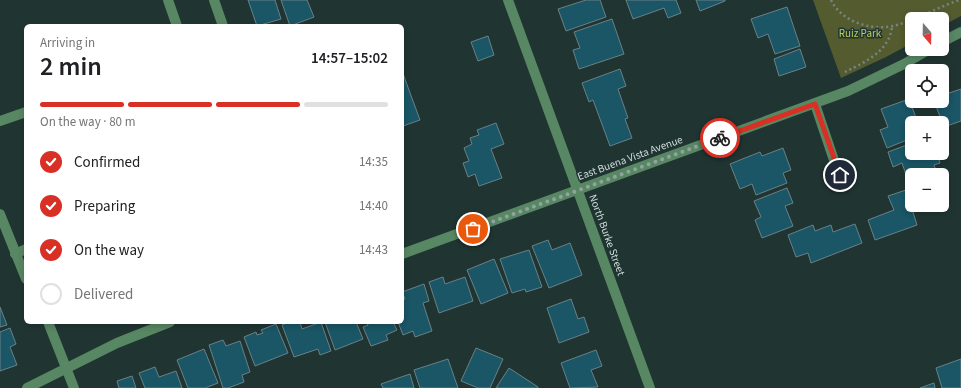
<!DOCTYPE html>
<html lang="en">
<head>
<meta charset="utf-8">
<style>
  body { margin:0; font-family:"Source Sans 3",sans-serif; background:#f6f6f6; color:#202124; height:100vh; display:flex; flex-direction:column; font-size:15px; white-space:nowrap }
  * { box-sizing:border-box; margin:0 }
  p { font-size:13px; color:#757577 }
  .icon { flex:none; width:22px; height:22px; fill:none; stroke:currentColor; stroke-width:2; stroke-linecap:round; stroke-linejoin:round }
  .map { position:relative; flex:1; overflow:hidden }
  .side { position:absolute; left:24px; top:24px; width:380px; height:300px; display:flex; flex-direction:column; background:#fff; border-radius:6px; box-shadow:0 2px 6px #0003 }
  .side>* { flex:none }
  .needle { width:26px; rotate:160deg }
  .controls { position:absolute; left:905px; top:12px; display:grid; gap:8px }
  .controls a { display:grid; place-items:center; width:44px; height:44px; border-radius:6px; background:#fff; box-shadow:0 2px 6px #0003; font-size:20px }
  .pin { position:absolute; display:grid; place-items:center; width:34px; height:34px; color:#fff; margin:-17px; border:2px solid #fff; border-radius:50%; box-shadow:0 1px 4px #0007 }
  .courier { position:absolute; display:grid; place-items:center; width:40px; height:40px; margin:-20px; border:3px solid #d93025; border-radius:50%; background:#fff; color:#222; box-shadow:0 1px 5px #0007 }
  .overview em { font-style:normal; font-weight:600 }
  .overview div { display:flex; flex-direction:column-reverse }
  .overview { display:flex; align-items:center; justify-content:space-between; height:68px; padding:0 16px }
  h1 { font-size:26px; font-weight:600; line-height:30px }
  .bar { display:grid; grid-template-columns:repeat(4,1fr); gap:6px 4px; align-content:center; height:48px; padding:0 16px }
  .bar i { height:5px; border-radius:3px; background:#e0e0e0 }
  .bar .current { background:#d93025 }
  .bar p { grid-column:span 4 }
  ol { padding:0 16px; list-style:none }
  li { display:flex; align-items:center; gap:12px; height:44px }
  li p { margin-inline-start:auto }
  li .icon { padding:4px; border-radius:50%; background:#d93025; color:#fff; stroke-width:4 }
  li:last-child { color:#757577 }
  li i { width:22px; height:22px; border:2px solid #e0e0e0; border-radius:50% }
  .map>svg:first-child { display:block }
</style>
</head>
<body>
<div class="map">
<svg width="961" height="388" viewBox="0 0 961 388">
  <rect width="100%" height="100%" fill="#203532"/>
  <path fill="#545b2f" d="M813,0H961V16L942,26V19H912V43L886,57L841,78Z"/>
  <path fill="#1a5666" stroke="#6a8087" d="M248,0H275L281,19L257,26Z
    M281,0H307L314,17L290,26Z
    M586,0H600L606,17L566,31L558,9Z
    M626,0H676L681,13L668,18L664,8L633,19Z
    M696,0H725V1L700,11Z
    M787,7L800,46L775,54L768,34L758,38L751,19Z
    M612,19L624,54L579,69L573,50L580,48L574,32Z
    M488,36L494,55L478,61L471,42Z
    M800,49L806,67L779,76L774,59Z
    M620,69L626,86L618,89L628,118L625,119L632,138L610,146L593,100L589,102L582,83Z
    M402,71L420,120L403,126L402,124Z
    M947,86L949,93L961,89V121L944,127L934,101H942V88Z
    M909,99L918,123H912V138L887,148L880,130L888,127L881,109Z
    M496,123L504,144L491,149L502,178L479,186L475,174L468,177L463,163L469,161L464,148L472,144L470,138L479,135L477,130Z
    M912,143V153H937L940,163L934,165L937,173L931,175H912V182L909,183L902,163L893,167L888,152Z
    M783,148L791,170L783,173L787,183L756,195L752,184L740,189L730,164L760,152L762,156Z
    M787,188L793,203L785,206L793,226L762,238L755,220L761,217L754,201Z
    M912,188V205H931L913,212L917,225L875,240L868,220L894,210L888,196Z
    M942,191L945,200L942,201Z
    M855,224L862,243L811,263L808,253L796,257L788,235L813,225L815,231L831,225L833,232Z
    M548,240L552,250L570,243L582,275L549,288L532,246Z
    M529,250L542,287L526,292L525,289L512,293L500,259Z
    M494,259L508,293L481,304L467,270Z
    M443,277L445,284L465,277L473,301L439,313L429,282Z
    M424,284L429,301L423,303L432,331L415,337L413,331L403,335L398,322H402V300L405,299L402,292Z
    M571,299L578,319L584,317L589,332L559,343L547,308Z
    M0,307L7,325L0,327Z
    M289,322H300L302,329L321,322L331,351L320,355L318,349L294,357L282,325Z
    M325,322H356L363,339L335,350Z
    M367,322H393L397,330L386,335L388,340L371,346L363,327L368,325Z
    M276,324L288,353L255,366L244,337L256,332L257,335L263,333L261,330Z
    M10,328L16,344L10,347L17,365L0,371V332Z
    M223,340L226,346L240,341L250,372L242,375L244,382L228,388H223L209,345Z
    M476,348L503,359L490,388H478L461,381Z
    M204,349L218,383L205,388H188L177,360Z
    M596,350L602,366L591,370L598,387L570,388L561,363Z
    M448,359L458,388H420L414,370Z
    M961,359V388H942L936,368Z
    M155,367L159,377L176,371L182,388H145L139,373Z
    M509,368L538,387V388H496Z
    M410,374L414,388H383L381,384Z
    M132,376L136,388H119L117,381Z
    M934,383L935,388H920Z"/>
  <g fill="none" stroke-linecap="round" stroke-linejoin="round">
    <path stroke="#758683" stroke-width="2.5" stroke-dasharray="2 3" stroke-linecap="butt" d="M831,0C841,21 870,31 893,26C915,21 937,7 960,0
      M845,72C865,62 890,51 892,26"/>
    <path stroke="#588763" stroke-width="10" d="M168,0L177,26
      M214,0L223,26
      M508,0L650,388
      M942,42L961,32
      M815,104L839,175
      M0,121L26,112
      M0,214L26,279
      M15,254L26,249
      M402,254L848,91L904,64L930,49
      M48,322L74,388
      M27,388L117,343L170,322"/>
  </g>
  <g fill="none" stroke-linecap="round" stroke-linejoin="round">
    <path stroke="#92a29f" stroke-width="4" stroke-dasharray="0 7.2" d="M473,229L720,138"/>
    <path stroke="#d93025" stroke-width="5" d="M720,138L815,104L840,175"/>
  </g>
  <g text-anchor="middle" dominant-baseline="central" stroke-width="3" stroke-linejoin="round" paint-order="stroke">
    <g font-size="11" fill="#bcce5e" stroke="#203532">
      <text x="860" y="33">Ruiz Park</text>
    </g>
    <g font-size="11" fill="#d0dcda" stroke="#203532">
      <text transform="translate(630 158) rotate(-20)">East Buena Vista Avenue</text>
      <text transform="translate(607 235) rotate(70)">North Burke Street</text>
    </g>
  </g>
</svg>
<div class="controls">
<a><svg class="needle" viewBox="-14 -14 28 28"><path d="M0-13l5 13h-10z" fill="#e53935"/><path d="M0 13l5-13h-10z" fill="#757577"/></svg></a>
<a><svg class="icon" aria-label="locate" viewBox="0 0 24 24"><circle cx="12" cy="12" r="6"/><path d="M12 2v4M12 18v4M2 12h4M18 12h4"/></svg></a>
<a>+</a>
<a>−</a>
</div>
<div class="pin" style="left:473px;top:229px;background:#ea580c"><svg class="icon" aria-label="bag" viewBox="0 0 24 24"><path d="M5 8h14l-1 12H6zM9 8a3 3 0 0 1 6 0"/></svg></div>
<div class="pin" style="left:840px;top:175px;background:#1f2937"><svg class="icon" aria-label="home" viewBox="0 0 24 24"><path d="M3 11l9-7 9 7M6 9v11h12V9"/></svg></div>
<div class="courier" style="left:720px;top:138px"><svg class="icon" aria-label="bike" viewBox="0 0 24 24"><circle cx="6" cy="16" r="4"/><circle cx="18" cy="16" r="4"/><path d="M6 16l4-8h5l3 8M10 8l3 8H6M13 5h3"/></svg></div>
<section class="side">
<div class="overview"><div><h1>2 min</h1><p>Arriving in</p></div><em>14:57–15:02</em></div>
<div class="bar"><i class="current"></i><i class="current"></i><i class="current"></i><i></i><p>On the way · 80 m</p></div>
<ol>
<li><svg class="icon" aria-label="check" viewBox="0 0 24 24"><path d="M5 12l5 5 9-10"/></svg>Confirmed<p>14:35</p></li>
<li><svg class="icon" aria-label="check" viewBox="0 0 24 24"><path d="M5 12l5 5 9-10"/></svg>Preparing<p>14:40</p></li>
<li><svg class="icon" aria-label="check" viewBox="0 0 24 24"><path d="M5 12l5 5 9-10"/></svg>On the way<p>14:43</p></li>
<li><i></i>Delivered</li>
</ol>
</section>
</div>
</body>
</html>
